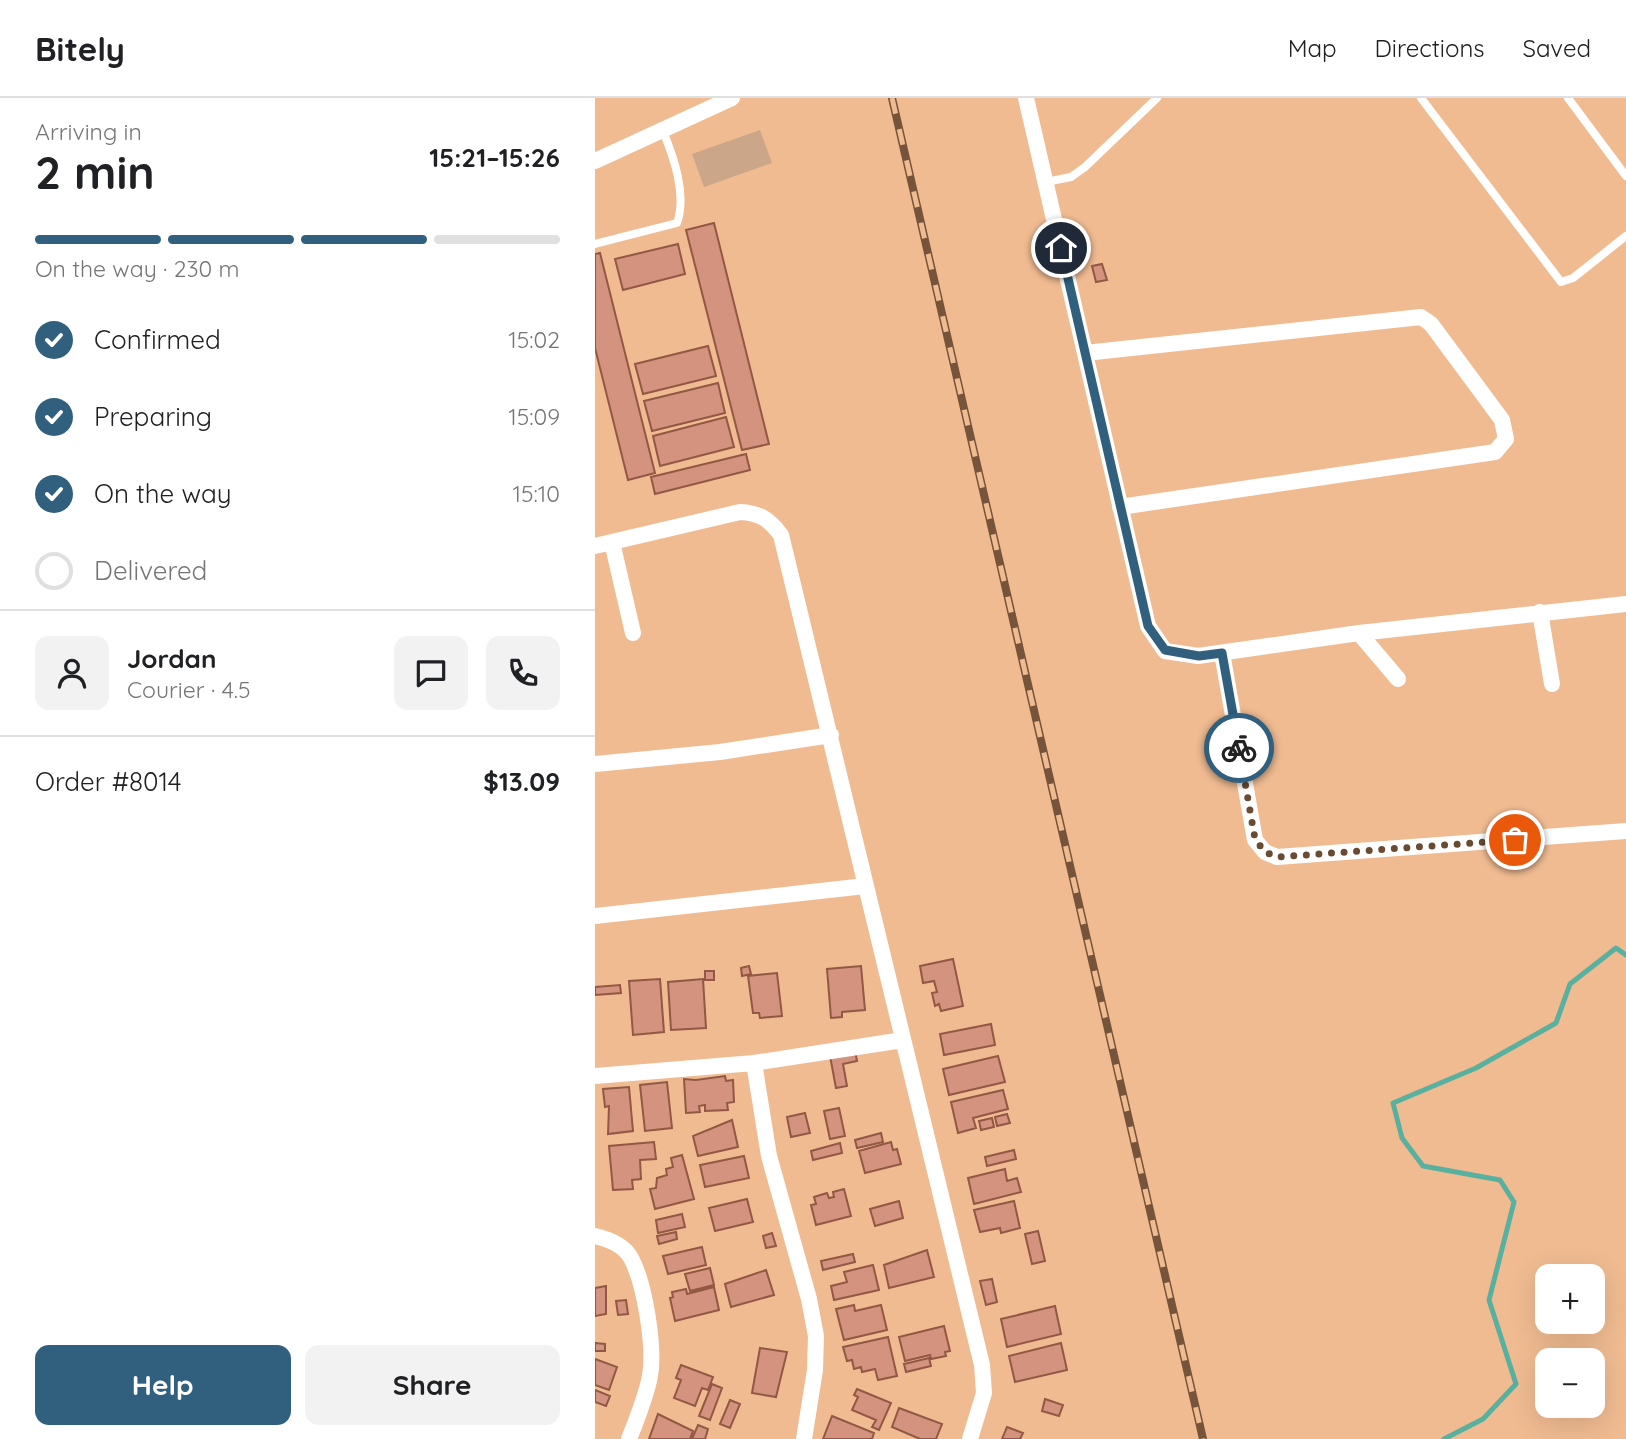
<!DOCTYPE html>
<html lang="en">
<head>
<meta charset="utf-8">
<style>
  body { margin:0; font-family:Quicksand,sans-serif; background:#f2f2f2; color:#202124; height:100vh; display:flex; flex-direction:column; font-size:26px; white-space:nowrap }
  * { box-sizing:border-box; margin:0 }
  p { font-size:23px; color:#757577 }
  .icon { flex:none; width:38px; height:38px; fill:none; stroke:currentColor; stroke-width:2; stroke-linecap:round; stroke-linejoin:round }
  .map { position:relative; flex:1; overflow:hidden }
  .sheet { display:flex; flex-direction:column; background:#fff; width:595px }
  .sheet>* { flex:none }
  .buttons { position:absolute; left:940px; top:1166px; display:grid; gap:14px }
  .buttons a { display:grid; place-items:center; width:70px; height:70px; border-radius:14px; background:#fff; box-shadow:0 7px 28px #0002; font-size:35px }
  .pin { position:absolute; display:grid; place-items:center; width:60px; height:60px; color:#fff; margin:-30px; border:4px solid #fff; border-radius:50%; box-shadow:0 2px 7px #0007 }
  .courier { position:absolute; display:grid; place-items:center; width:70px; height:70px; margin:-35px; border:5px solid #30607e; border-radius:50%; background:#fff; color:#222; box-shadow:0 2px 9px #0007 }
  .head em { font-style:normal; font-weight:700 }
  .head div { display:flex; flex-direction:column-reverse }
  .head { display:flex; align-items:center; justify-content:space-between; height:119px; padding:0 35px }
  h1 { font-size:46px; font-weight:700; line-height:52px }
  .bar { display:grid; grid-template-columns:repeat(4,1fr); gap:10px 7px; align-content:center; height:84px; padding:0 35px }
  .bar i { height:9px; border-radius:5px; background:#e0e0e0 }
  .bar .selected { background:#30607e }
  .bar p { grid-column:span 4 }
  .line { display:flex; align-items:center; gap:18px; padding:0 35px; border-top:2px solid #e0e0e0 }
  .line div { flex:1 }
  .round { display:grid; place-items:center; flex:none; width:74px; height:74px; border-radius:14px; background:#f2f2f2 }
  ol { padding:0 35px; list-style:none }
  li { display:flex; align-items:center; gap:21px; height:77px }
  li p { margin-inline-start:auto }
  li .icon { padding:7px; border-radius:50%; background:#30607e; color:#fff; stroke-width:4 }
  li:last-child { color:#757577 }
  li i { width:38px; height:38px; border:4px solid #e0e0e0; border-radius:50% }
  .button { display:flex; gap:14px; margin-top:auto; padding:14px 35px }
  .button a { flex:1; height:80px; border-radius:14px; background:#30607e; color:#fff; font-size:28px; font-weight:700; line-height:80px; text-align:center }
  .button a+a { background:#f2f2f2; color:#202124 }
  header { display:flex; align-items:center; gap:42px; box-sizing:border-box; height:98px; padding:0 35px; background:#fff; border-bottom:2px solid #e0e0e0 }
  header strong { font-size:33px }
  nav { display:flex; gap:38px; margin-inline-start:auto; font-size:24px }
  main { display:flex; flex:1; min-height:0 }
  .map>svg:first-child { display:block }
</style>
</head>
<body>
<header>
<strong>Bitely</strong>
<nav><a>Map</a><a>Directions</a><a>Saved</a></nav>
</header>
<main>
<section class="sheet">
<div class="head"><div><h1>2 min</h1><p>Arriving in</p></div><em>15:21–15:26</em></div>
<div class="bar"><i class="selected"></i><i class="selected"></i><i class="selected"></i><i></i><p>On the way · 230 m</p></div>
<ol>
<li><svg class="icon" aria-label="check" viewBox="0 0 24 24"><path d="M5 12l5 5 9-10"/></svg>Confirmed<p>15:02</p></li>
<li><svg class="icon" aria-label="check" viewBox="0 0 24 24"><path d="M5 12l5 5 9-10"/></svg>Preparing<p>15:09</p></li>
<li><svg class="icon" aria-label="check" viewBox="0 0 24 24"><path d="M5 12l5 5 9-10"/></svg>On the way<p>15:10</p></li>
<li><i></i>Delivered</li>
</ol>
<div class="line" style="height:126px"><a class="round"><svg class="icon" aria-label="person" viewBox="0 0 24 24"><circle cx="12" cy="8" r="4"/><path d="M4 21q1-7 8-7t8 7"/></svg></a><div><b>Jordan</b><p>Courier · 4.5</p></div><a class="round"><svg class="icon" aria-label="chat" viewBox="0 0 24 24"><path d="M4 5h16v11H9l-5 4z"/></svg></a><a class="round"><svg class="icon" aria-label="phone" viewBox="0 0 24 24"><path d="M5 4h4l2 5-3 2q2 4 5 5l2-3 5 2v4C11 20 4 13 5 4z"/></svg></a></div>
<div class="line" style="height:91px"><div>Order #8014</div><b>$13.09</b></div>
<div class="button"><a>Help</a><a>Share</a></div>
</section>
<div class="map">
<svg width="1031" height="1341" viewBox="0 0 1031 1341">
  <rect width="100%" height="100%" fill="#f0bb91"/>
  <path fill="#cba689" d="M165,32L177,65L109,89L97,56Z"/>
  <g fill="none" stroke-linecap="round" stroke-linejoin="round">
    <path stroke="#58b09f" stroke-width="5" d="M849,1341L888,1321L921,1286L894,1202L919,1104L905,1082L828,1068L807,1040L798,1005L881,970L961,925L975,886L1021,850L1031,857"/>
  </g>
  <path fill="#d3937e" stroke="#925844" stroke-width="2" d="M119,125L174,346L147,352L91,132Z
    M83,146L90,176L28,192L20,161Z
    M5,155L60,375L33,382L0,250V156Z
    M507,166L512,182L501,184L497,168Z
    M113,248L121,278L48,296L40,266Z
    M123,285L130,315L57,333L49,303Z
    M131,319L139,349L65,368L58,338Z
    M151,356L155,372L60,396L56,379Z
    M358,861L368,908L346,913L344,906L340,908L337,895L342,894L339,883L328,885L325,868Z
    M154,868L156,876L147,878L146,870Z
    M266,868L270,912L247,914V919L236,920L232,871Z
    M110,873H119V882H110Z
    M182,875L187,918L165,920L164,915H158L153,878Z
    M65,881L69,934L38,937L34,883Z
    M108,881L111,930L76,932L73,884Z
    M25,887L26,895L0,897V889Z
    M396,926L400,947L349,957L345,936Z
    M260,953L262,963L248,966L252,988L241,990L235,958Z
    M403,958L410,984L354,997L348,971Z
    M130,978L131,983L138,982L139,1004L132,1005L133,1012L110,1013V1007L104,1008L105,1014L91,1015L89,981L101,982Z
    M72,984L77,1030L50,1033L45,987Z
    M34,989L38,1033L13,1036L14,1008L10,1009L8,991Z
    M408,992L413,1011L378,1020L381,1030L363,1035L356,1004Z
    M244,1010L250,1038L235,1041L229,1013Z
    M210,1015L215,1035L196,1039L192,1019Z
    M412,1016L415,1025L402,1028L400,1019Z
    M397,1020L399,1029L386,1032L384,1023Z
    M137,1022L143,1049L103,1058L98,1038Z
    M286,1035L288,1044L262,1050L260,1042Z
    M59,1044L61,1061L45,1062L46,1081L37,1082L38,1091L18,1092L14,1048Z
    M296,1044L298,1052L302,1051L306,1066L270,1075L264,1053Z
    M245,1045L247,1055L218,1062L216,1053Z
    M419,1052L421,1061L392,1068L390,1059Z
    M87,1057L99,1101L60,1111L55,1091L61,1090L62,1080L72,1077L71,1071L78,1069L76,1060Z
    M149,1058L154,1080L110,1089L105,1067Z
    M410,1071L412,1083L422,1080L426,1094L379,1106L373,1080Z
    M249,1091L256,1118L221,1127L216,1107L221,1106L219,1099L232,1095L234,1100L239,1099L238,1094Z
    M152,1101L158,1124L120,1133L114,1110Z
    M304,1103L308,1120L280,1128L275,1111Z
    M419,1103L425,1130L406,1135L405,1130L385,1134L379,1112Z
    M87,1116L90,1129L63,1135L61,1122Z
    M443,1133L450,1163L437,1166L430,1136Z
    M81,1134L82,1141L64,1146L62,1138Z
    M177,1135L181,1148L171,1150L168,1138Z
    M107,1149L111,1167L73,1176L68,1158Z
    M332,1152L339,1179L294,1190L289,1167Z
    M258,1156L260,1164L228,1172L226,1163Z
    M278,1167L284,1192L239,1202L236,1188L252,1184L249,1174Z
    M115,1170L119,1187L95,1193L90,1176Z
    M171,1172L179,1197L136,1209L130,1186Z
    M397,1181L402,1204L391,1207L385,1183Z
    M11,1188V1216L0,1218V1190Z
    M119,1189L124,1212L80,1223L75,1200L78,1199L77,1194L91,1191L92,1196Z
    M31,1202L33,1216L23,1217L21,1203Z
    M259,1207L260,1213L286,1207L292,1232L249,1242L241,1211Z
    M460,1208L466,1236L412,1249L406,1221Z
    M349,1228L355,1253L350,1254L351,1258L336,1261L335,1257L310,1263L304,1239Z
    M293,1239L302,1278L283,1282L280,1271L267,1274L266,1269L259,1271L257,1262L252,1263L248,1249Z
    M0,1245L10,1246V1253H0Z
    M466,1245L472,1272L420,1284L414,1258Z
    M165,1250L192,1254L181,1299L157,1295Z
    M334,1260L336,1268L311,1274L309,1266Z
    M0,1261L22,1269L14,1292L0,1287Z
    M86,1267L118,1279L113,1292L107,1290L100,1308L79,1300L86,1282L81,1280Z
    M117,1286L127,1290L115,1322L104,1318Z
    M262,1291L296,1305L284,1332L277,1329L281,1322L257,1312L263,1299L259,1297Z
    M0,1292L15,1298L11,1308L0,1304Z
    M450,1301L468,1307L464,1318L447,1313Z
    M135,1302L145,1306L135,1330L125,1326Z
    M304,1310L347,1326L341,1341H325L297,1329Z
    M63,1316L98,1333L95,1341H54Z
    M237,1318L279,1335L277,1341H228Z
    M103,1327L113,1331L110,1341H97Z
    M412,1329L428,1335L425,1341H407Z"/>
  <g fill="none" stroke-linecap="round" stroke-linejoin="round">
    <path stroke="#fff" stroke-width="8" d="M826,0L966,184L978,180L1031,138
      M973,0L1031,78
      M451,84L476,79L490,69L562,0
      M0,146L82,125C92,97 79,60 68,33"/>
    <path stroke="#fff" stroke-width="16" d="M431,0L553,528L570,553L603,558L764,535L1031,506
      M0,63L137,0
      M490,255L826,219L836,226L907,322L911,341L900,354L525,409
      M17,444L38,535
      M0,448L145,414C165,415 174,421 186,437L387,1267L389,1295L375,1341
      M945,514L957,586
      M764,535L803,581
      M627,555L660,742L670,754L682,759L1031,733
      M0,666L125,654L236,637
      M0,818L270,788
      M159,965L174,1058L214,1201L221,1238L220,1272L209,1341
      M0,978L159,965L308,942
      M0,1138C13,1141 29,1147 36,1160C50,1186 60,1250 55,1278C51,1299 42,1321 34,1341"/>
    <defs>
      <path id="rail" d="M297,0L608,1341"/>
    </defs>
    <use href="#rail" stroke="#75543b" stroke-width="8"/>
    <use href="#rail" stroke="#f0bb91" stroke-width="5" stroke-dasharray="16" stroke-linecap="butt"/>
  </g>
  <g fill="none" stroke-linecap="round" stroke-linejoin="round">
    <path stroke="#694b33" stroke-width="7" stroke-dasharray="0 12.6" d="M644,650L660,741L670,754L682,759L920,742"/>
    <path stroke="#30607e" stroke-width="9" d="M466,150L553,528L570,552L604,558L627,555L644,650"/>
  </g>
</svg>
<div class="buttons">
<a>+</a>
<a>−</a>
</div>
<div class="pin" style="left:920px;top:742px;background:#ea580c"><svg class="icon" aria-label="bag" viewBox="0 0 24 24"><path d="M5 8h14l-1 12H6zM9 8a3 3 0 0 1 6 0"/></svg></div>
<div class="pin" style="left:466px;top:150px;background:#1f2937"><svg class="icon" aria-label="home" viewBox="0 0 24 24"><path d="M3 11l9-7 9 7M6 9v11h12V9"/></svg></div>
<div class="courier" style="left:644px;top:650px"><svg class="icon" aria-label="bike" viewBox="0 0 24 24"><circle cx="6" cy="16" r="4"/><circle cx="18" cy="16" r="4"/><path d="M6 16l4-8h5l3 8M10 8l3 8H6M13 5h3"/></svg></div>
</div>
</main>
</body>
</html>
